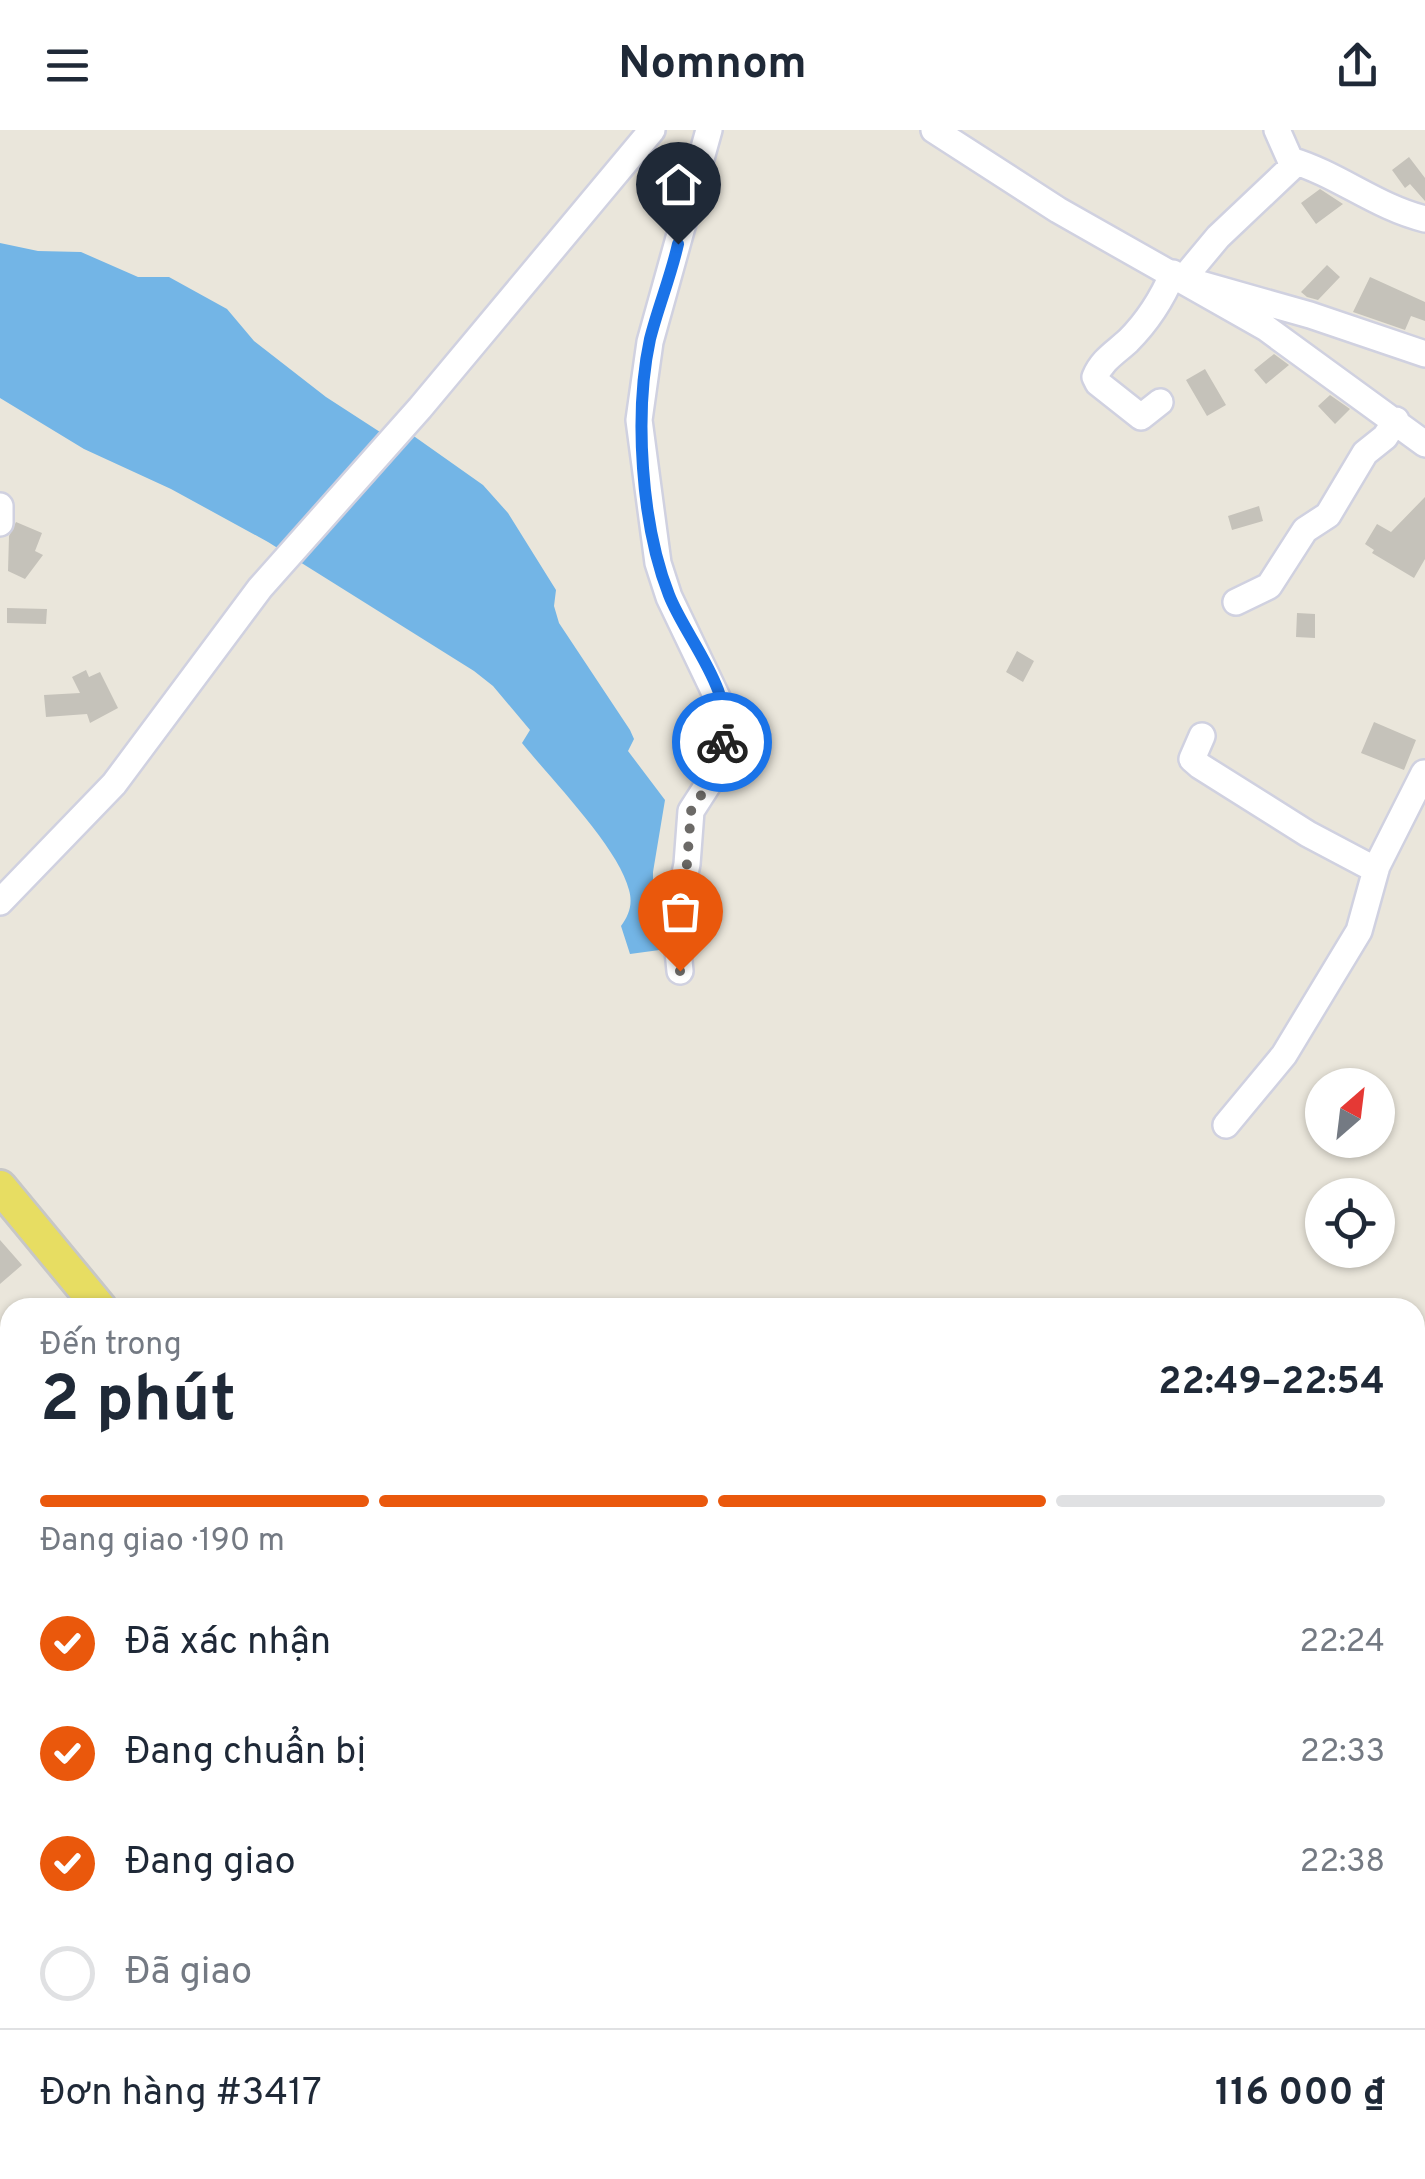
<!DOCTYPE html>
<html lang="vi">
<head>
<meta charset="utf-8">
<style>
  body { margin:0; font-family:Overpass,sans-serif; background:#f2f2f3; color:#1f2937; height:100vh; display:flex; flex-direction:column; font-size:38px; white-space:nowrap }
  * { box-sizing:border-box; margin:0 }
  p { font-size:32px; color:#747a83 }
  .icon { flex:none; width:55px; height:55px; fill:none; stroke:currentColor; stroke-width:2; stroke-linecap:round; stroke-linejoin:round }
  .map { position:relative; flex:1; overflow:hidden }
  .details { position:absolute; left:0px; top:1168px; width:1425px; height:882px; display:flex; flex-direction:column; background:#fff; border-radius:30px 30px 0 0; box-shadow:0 2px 8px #0004 }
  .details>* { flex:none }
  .needle { width:65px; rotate:28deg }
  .buttons { position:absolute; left:1305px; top:938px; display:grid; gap:20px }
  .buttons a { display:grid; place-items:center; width:90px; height:90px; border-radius:50%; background:#fff; box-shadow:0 2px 8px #0004; font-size:50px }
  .pin { position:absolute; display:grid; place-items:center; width:85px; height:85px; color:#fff; margin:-102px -42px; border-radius:50% 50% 50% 0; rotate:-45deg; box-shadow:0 0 10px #0007 }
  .pin .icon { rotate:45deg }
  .courier { position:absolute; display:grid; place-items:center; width:100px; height:100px; margin:-50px; border:8px solid #1a73e8; border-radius:50%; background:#fff; color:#222; box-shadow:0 2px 12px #0007 }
  .summary em { font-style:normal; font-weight:700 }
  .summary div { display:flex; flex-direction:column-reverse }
  .summary { display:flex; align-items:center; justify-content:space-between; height:170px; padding:0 40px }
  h1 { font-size:65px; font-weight:700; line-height:75px }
  .bar { display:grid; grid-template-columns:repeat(4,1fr); gap:15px 10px; align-content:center; height:120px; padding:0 40px }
  .bar i { height:12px; border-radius:8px; background:#e0e1e3 }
  .bar .current { background:#ea580c }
  .bar p { grid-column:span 4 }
  .line { display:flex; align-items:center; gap:25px; padding:0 40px; border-top:2px solid #e0e1e3 }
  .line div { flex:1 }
  ol { padding:0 40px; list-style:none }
  li { display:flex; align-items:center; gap:30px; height:110px }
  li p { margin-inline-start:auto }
  li .icon { padding:10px; border-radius:50%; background:#ea580c; color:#fff; stroke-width:4 }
  li:last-child { color:#747a83 }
  li i { width:55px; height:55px; border:5px solid #e0e1e3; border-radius:50% }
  header { display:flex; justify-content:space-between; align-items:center; height:130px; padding:0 40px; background:#fff; font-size:45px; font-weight:700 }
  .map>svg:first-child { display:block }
</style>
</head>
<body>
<header><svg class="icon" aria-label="menu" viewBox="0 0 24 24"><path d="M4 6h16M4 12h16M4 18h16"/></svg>Nomnom<svg class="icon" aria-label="share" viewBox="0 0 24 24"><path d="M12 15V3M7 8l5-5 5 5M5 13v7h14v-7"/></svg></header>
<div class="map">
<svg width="1425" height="2049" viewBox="0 0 1425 2049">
  <rect width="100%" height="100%" fill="#eae6db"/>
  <path fill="#73b5e6" d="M0,113L38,121L81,122L138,147H169L227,179L254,211L326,267L380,302H408L483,355L508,383L556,460L554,476L559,493L630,600L634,609L628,621L665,670L653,742V791L665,797L667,819L630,824L621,796C629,785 633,774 629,760C619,718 550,648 522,613L530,600L493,556L474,541L268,412L171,359L84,319L0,268Z"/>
  <path fill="#c5c2ba" d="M1409,27L1425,48V71L1410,54L1405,58L1392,40Z
    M1320,59L1343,74L1316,94L1301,73Z
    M1327,135L1340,147L1318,170L1307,167L1301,162Z
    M1370,147L1425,172V191L1411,186L1405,200L1353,182Z
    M1274,224L1289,235L1266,254L1254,240Z
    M1205,239L1226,275L1207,286L1186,250Z
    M1330,265L1350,279L1335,294L1318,276Z
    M1425,367V429L1414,448L1372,423L1374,420L1365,414L1377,394L1391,402Z
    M1259,376L1263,391L1232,400L1228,386Z
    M16,392L42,403L35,421L43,425L25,449L8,441L9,406Z
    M7,478L47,479L46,494L7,493Z
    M1297,483L1315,484V508L1296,507Z
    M1017,521L1034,531L1023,552L1006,542Z
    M86,540L89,547L100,542L118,578L90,593L87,584L46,587L44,565L80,563L72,547Z
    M1374,592L1416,610L1404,640L1361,623Z
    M0,1110L22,1135L0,1154Z"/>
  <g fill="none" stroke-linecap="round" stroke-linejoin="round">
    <defs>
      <path id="minor" d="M934,0L1058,80L1266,198L1425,314
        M1277,0L1293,36L1218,107L1183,149L1310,185L1425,224
        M1290,30C1338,44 1376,77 1425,89
        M1160,272L1141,287L1098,253L1095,247C1102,230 1115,223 1128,211C1148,191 1162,169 1173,143
        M0,376V393
        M1236,472L1269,456L1305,400L1328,385L1365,323L1385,307L1396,290
        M1202,606L1192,629L1200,636L1308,704L1376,740
        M0,772L114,654L260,458L420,278L652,0
        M680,841L675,791L687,734L691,681L709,653L725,602L726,586L669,467L658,433L639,290L650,212L709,0
        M1226,995L1284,925L1359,801L1377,736L1424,643
        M0,1427L10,1433
        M1415,1672L1425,1664
        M1415,1977L1425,1991
        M897,2049L910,2040"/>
      <path id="major" d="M0,1057L100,1178
        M776,2040L782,2049"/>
    </defs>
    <use href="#minor" stroke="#d0d1e0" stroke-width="30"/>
    <use href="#major" stroke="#c7c7c7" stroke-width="38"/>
    <use href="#minor" stroke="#fff" stroke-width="25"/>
    <use href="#major" stroke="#e7dd62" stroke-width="32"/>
  </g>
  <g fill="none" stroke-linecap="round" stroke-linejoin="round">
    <path stroke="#6c6a67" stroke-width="10" stroke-dasharray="0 18" d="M680,841L675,790L687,734L691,681L709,653L722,612"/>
    <path stroke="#1a73e8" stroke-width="12" d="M678,114C671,146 658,177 650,209C634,283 641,394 669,465C686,509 737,563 722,612"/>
  </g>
</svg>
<div class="buttons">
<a><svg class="needle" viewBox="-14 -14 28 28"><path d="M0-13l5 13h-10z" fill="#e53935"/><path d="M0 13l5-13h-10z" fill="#747a83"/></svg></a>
<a><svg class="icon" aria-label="locate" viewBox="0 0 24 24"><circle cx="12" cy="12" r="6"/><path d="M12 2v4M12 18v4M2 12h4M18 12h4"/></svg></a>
</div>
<div class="pin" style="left:680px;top:841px;background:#ea580c"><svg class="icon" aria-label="bag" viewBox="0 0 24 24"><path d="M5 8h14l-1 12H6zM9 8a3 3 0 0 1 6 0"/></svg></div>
<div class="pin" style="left:678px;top:114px;background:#1f2937"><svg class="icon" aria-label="home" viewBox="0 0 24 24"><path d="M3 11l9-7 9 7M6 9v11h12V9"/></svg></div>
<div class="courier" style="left:722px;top:612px"><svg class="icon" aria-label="bike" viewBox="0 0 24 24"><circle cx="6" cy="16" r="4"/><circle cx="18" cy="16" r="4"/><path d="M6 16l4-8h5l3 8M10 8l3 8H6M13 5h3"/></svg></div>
<section class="details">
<div class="summary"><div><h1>2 phút</h1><p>Đến trong</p></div><em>22:49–22:54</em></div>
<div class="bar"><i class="current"></i><i class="current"></i><i class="current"></i><i></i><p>Đang giao · 190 m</p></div>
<ol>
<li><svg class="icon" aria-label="check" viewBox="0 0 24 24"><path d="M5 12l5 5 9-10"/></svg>Đã xác nhận<p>22:24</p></li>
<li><svg class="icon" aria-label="check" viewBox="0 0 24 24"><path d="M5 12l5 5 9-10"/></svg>Đang chuẩn bị<p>22:33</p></li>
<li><svg class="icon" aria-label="check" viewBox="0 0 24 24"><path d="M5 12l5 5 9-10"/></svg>Đang giao<p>22:38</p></li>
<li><i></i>Đã giao</li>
</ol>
<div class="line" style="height:130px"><div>Đơn hàng #3417</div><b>116 000 ₫</b></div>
</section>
</div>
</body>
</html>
